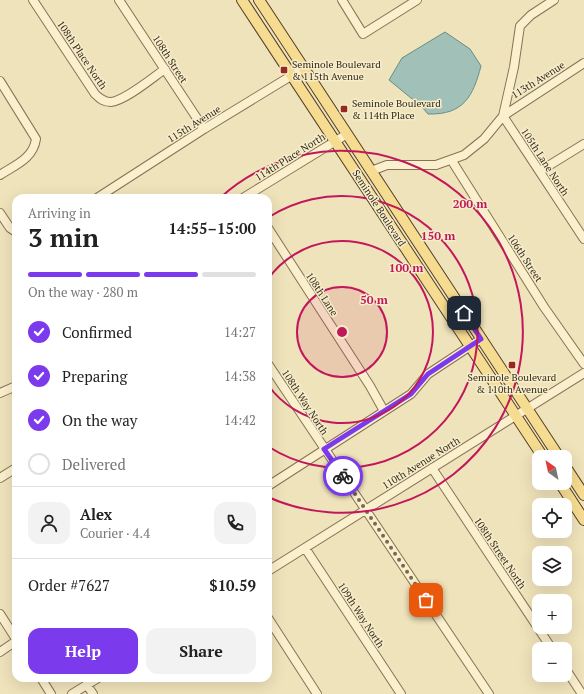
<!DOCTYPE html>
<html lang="en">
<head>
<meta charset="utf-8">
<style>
  body { margin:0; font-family:"PT Serif",serif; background:#f2f2f2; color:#222; height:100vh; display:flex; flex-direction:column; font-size:15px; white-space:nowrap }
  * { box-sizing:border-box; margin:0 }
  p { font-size:13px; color:#767676 }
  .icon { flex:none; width:22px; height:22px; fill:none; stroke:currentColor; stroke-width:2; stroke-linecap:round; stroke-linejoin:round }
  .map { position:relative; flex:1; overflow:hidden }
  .sheet { position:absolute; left:12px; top:194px; width:260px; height:488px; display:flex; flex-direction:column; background:#fff; border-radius:12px; box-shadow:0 4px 16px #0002 }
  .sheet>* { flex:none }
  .needle { width:26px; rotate:327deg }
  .buttons { position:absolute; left:532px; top:450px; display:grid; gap:8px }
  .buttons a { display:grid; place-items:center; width:40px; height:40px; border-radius:8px; background:#fff; box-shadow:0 4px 16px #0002; font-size:20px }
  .pin { position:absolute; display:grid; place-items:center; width:34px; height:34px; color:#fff; margin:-17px; border-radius:8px; box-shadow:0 2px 6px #0006 }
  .courier { position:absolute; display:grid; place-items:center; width:40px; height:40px; margin:-20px; border:3px solid #7c3aed; border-radius:50%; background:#fff; color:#222; box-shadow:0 1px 5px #0007 }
  .head em { font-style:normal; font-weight:700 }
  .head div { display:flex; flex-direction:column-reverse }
  .head { display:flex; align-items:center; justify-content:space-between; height:68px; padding:0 16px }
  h1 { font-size:26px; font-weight:700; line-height:30px }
  .bar { display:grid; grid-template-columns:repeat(4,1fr); gap:6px 4px; align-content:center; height:48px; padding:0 16px }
  .bar i { height:5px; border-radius:3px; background:#e0e0e0 }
  .bar .selected { background:#7c3aed }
  .bar p { grid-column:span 4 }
  .line { display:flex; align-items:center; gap:10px; padding:0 16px; border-top:1px solid #e0e0e0 }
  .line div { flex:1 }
  .round { display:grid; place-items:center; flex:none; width:42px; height:42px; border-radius:12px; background:#f2f2f2 }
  ol { padding:0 16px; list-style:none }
  li { display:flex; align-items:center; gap:12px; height:44px }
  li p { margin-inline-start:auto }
  li .icon { padding:4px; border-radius:50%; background:#7c3aed; color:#fff; stroke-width:4 }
  li:last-child { color:#767676 }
  li i { width:22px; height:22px; border:2px solid #e0e0e0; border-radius:50% }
  .primary-button { display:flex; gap:8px; margin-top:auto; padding:8px 16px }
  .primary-button a { flex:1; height:46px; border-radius:12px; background:#7c3aed; color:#fff; font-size:16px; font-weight:700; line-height:46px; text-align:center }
  .primary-button a+a { background:#f2f2f2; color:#222 }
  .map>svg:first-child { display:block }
</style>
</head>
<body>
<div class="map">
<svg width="584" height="694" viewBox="0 0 584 694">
  <rect width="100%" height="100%" fill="#efe3bb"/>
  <path fill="#a0c0b8" stroke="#678d86" d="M445,32L470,49L481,66C473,96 464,115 428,114L422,107L389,80L402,58Z"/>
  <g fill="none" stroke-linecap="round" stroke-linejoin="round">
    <defs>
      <path id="minor" d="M33,0L95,94C100,99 104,102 111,102C126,100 152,78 165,69
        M119,0L204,129
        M342,0L363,34L417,0
        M584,63L503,116L584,239
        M0,81L36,139C33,159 15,165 0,175
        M452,161L544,307L584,364
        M371,171L387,165H436L464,155L484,139L503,116L514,67L520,26L531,15L554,0
        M540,171L584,144
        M97,198L204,129L304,68
        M243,198L347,134
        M0,213L10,228L16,232
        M268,228L370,386L384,411
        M268,364L489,694
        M0,393L16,386
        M432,468L552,649
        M0,478L16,468
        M268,486L411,394L428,374L481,339
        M305,548L401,694
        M268,571L584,373
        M0,614L16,639
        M268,618L317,694
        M0,652L16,641
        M565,668L582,694
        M41,678L51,694
        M87,685L93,694
        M72,694L98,678"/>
      <path id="major" d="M242,0L543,457
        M259,0L559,457
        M565,466L584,495
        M560,483L584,520"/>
    </defs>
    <use href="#minor" stroke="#877255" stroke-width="10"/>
    <use href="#major" stroke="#54402a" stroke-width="12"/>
    <use href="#minor" stroke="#faf0ce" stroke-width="8"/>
    <use href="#major" stroke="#f6dc90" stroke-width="10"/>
  </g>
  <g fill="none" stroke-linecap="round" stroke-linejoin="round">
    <path stroke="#766a52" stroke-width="4" stroke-dasharray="0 7.2" d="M343,476L426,600"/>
    <path stroke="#7c3aed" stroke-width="5" d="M343,476L324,449L411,394L428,374L481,339L464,313"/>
  </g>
  <circle cx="342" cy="332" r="45" fill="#c2185b" fill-opacity=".12"/>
  <g fill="none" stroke="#c2185b" stroke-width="2">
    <circle cx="342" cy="332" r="45"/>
    <path d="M268 279A91 91 0 1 1 268 385"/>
    <path d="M269 217A136 136 0 1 1 269 447"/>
    <path d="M221 197A181 181 0 1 1 268 497"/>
  </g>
  <g fill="#982922" stroke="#f6edcb" stroke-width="1.5">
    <rect x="280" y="66" width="8" height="8" rx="2"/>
    <rect x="340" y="105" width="8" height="8" rx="2"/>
    <rect x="508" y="361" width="8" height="8" rx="2"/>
  </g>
  <g text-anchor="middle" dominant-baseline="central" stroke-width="3" stroke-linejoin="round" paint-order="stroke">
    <g font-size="10" fill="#35291a" stroke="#f6edcb">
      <text transform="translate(82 55) rotate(56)">108th Place North</text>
      <text transform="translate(170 59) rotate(57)">108th Street</text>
      <text transform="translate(538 80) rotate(-32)">113th Avenue</text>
      <text transform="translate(194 124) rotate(-32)">115th Avenue</text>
      <text transform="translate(290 157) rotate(-32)">114th Place North</text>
      <text transform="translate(545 162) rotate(57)">105th Lane North</text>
      <text transform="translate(379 208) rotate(57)">Seminole Boulevard</text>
      <text transform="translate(525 258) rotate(57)">106th Street</text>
      <text transform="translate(322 294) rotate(57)">108th Lane</text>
      <text transform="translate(305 402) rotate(57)">108th Way North</text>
      <text transform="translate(421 463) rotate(-32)">110th Avenue North</text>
      <text transform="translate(500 553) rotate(56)">108th Street North</text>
      <text transform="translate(361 615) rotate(57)">109th Way North</text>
    </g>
    <g font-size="10" fill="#35291a" stroke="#f6edcb" text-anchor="start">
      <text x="292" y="64">Seminole Boulevard<tspan x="292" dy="12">&amp; 115th Avenue</tspan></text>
      <text x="352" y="103">Seminole Boulevard<tspan x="352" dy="12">&amp; 114th Place</tspan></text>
      <text x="512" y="377" text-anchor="middle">Seminole Boulevard<tspan x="512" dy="12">&amp; 110th Avenue</tspan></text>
    </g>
  </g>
  <circle cx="342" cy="332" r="6" fill="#c2185b" stroke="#f6edcb" stroke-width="2"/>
  <g font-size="12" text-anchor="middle" font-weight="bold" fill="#c2185b" stroke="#f6edcb" stroke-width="3" stroke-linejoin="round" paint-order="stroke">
    <text x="470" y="208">200 m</text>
    <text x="438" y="240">150 m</text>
    <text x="406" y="272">100 m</text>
    <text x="374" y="304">50 m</text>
  </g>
</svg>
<div class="buttons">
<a><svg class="needle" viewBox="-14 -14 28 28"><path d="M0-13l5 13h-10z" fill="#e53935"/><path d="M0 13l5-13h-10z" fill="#767676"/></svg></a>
<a><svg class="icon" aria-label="locate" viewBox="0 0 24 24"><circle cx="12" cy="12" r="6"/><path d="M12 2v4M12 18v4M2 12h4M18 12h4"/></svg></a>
<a><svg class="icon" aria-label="layers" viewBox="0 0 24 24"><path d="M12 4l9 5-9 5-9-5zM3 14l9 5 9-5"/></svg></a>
<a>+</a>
<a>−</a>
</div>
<div class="pin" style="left:426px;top:600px;background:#ea580c"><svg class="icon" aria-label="bag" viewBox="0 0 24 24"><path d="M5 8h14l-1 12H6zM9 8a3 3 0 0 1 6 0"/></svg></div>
<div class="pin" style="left:464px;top:313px;background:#1f2937"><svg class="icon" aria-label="home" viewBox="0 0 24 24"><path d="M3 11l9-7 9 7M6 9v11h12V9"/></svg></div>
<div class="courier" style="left:343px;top:476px"><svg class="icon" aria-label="bike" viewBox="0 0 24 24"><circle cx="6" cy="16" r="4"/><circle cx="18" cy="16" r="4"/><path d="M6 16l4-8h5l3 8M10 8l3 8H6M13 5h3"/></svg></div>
<section class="sheet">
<div class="head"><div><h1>3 min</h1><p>Arriving in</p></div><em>14:55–15:00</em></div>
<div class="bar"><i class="selected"></i><i class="selected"></i><i class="selected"></i><i></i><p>On the way · 280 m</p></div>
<ol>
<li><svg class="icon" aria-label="check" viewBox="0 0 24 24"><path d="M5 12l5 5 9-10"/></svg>Confirmed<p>14:27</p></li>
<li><svg class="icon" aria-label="check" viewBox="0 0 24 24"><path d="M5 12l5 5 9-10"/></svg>Preparing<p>14:38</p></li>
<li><svg class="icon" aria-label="check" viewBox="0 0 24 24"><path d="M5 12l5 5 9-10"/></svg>On the way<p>14:42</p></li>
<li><i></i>Delivered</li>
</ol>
<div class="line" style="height:72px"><a class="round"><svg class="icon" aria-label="person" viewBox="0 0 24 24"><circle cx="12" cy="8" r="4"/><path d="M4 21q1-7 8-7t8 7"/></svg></a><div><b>Alex</b><p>Courier · 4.4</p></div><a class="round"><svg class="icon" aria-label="phone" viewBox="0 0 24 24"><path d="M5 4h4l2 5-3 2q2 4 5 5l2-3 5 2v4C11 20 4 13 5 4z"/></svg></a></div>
<div class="line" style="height:52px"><div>Order #7627</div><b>$10.59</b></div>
<div class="primary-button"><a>Help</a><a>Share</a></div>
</section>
</div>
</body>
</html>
